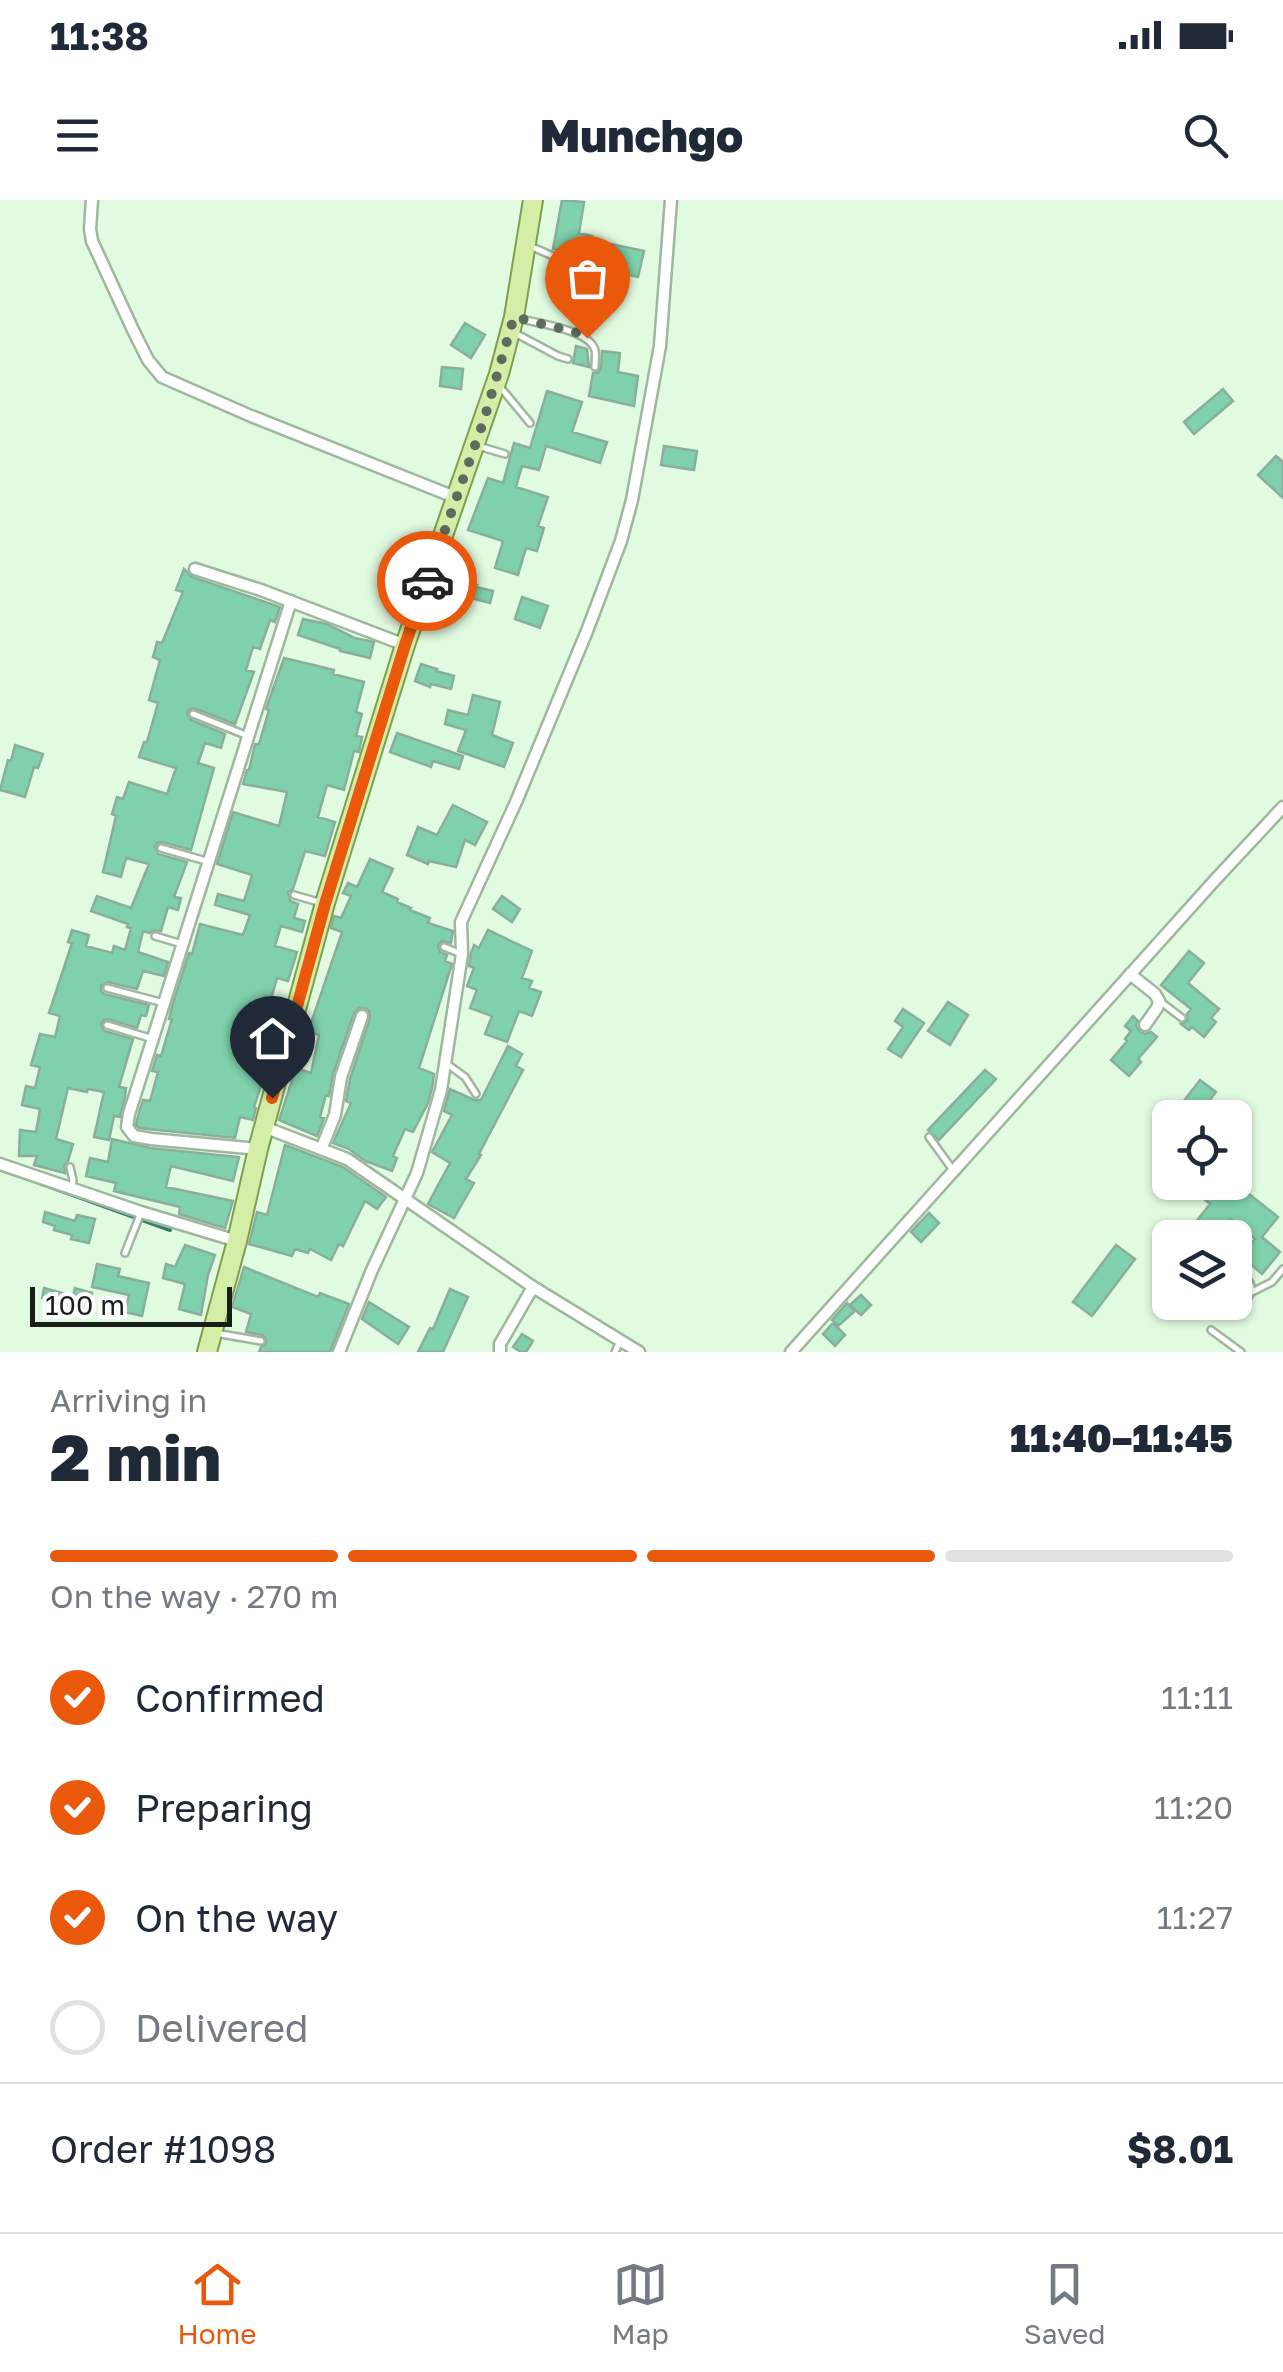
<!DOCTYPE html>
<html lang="en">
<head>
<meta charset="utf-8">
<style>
  body { margin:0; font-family:"Golos Text",sans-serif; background:#f6f6f7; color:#1f2937; height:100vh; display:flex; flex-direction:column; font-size:38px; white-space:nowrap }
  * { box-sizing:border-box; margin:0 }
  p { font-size:32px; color:#747a83 }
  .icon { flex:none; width:55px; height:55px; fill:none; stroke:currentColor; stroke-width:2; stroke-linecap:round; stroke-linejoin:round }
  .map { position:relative; height:1152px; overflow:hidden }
  .details { display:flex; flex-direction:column; background:#fff; flex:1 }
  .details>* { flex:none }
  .fabs { position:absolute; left:1152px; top:900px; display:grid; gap:20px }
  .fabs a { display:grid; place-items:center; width:100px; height:100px; border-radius:15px; background:#fff; box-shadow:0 2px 8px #0004; font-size:50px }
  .scale { position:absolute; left:30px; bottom:25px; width:202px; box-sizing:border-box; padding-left:10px; border:5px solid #162016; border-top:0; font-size:28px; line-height:35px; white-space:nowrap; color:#162016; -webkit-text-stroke:8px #fff; paint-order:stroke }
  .pin { position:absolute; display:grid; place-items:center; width:85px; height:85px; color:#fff; margin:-102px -42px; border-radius:50% 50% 50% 0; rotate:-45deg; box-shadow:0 0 10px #0007 }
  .pin .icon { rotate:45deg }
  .courier { position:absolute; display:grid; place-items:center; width:100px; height:100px; margin:-50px; border:8px solid #ea580c; border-radius:50%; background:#fff; color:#222; box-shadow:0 2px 12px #0007 }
  .head em { font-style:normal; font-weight:800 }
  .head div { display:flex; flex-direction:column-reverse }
  .head { display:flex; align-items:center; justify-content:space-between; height:170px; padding:0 50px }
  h1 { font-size:65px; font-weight:800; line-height:75px }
  .bar { display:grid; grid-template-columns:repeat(4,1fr); gap:15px 10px; align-content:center; height:120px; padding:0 50px }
  .bar i { height:12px; border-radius:8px; background:#e0e1e3 }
  .bar .selected { background:#ea580c }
  .bar p { grid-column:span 4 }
  .line { display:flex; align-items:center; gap:25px; padding:0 50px; border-top:2px solid #e0e1e3 }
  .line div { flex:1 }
  ol { padding:0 50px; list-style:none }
  li { display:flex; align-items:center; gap:30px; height:110px }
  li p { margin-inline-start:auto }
  li .icon { padding:10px; border-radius:50%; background:#ea580c; color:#fff; stroke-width:4 }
  li:last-child { color:#747a83 }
  li i { width:55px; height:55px; border:5px solid #e0e1e3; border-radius:50% }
  .status { display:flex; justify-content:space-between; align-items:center; height:70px; padding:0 50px; background:#fff; direction:ltr }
  .status svg { height:28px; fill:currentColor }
  header { display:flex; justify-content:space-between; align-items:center; height:130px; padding:0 50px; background:#fff; font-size:45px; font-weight:800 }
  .tabs { display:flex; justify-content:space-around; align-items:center; height:140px; border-top:2px solid #e0e1e3; background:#fff; font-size:28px; color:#747a83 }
  .tabs a { display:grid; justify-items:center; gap:5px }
  .tabs .selected { color:#ea580c }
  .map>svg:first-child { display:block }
</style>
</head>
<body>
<div class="status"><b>11:38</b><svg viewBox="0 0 49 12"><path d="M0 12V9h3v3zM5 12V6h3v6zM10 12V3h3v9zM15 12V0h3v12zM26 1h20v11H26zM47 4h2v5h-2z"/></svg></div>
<header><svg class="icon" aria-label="menu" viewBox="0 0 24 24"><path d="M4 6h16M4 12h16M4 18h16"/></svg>Munchgo<svg class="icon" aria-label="search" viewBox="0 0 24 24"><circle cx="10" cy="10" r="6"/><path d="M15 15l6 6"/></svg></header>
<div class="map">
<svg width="1283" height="1152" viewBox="0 0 1283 1152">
  <rect width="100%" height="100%" fill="#e0fbe0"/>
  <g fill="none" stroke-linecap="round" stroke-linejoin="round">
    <path stroke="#327f71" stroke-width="4" d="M0,969L170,1030"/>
  </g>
  <path fill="#7ed1aa" stroke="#8bae9c" stroke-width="2.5" d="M562,0L584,2L579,33L592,36L589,48L609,54L611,44L644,51L638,77L607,70V66L553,49Z
    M465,123L485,135L471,158L451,145Z
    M576,146L587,149L589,167L573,163Z
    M602,151L620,153L618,172L638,176L634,206L589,196L593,173L599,172L601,168Z
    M442,167L463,169L461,189L440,186Z
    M1223,189L1233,201L1194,234L1184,222Z
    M547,191L582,202L572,232L607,242L600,263L546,246L539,270L522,266L516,287L548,297L538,326L544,328L537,351L526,348L518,375L495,368L503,341L468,330L488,278L503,283L514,243L530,248Z
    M664,246L697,251L694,270L661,265Z
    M1276,256L1283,262V298L1258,275Z
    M184,369L192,377L280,407L275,422L270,420L260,449L253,447L246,470L254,472L235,524L194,508L190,509L187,513L191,520L225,534L221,548L205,543L198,563L214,568L191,650L162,642L157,643L155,647L158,654L187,662L174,697L181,698L178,710L168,707L161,731L155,730L149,733L143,731L138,752L168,762L164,776L143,771L137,789L108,782L101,786V791L104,794L149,805L146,816L141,815L137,828L108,819L104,820L101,824L104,831L133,839L119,887L126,888L125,897L120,917L114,916L109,940L94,937L104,892L88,889L87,892L68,888L56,939L73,944L68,961L64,966L65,973L34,965L37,956H19L20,930L36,932L40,909L22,905L26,886L35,888L40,867L31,865L40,834L55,837L60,816L49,813L72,743L68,742L72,730L89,735L86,746L112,753L114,746L125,750L131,728L127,727L128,724L91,711L97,696L131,708L149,664L126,658L121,677L103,672L116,616L112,614L117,597L123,599L129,582L167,594L176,568L139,557L144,542H147L158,503L149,500L160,460L153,457L157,442L162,443L183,392L176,390Z
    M458,370L475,375L472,384L477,385L476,387L493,391L490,403L452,393Z
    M522,397L548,406L540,428L515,419Z
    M303,419L327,424L355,438L374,442L370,458L340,451V449L298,435Z
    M284,458L334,470L333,474L364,482L356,512L362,514L356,536L362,537L359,552L354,551L344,590L327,585L318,617L335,622L325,656L305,651L293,689L288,692L290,701L298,704L294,718L305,721L302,732L281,726L275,746L297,752L288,781L277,778L270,803L284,807L274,839L261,836L255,857L269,861L254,907L256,908L253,920L240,917L235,938L139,928L136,925L138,916L143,900L150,901L158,872L152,871L157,855L161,856L172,819H169L173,803L189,753L192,754L200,724L243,735L250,715L215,705L218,694L244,701L252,675L217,664L233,612L279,626L287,592L243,584L247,570H249L255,544H259L269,510L266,509Z
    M421,464L437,469L436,471L454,476L451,489L431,484L430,487L415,481Z
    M473,495L500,502L492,535L513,543L504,567L458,551L466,530L445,524L448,510L468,515Z
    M397,533L463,556L459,569L433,561L431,567L390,552Z
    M15,545L43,554L38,568L34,567L25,597L0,590L8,560L11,561Z
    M453,605L487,622L475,645L465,640L456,667L429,661L428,664L407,655L418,627L437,635Z
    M370,659L393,669L382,692L398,699L397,702L411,708L410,710L430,718L428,723L453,731L451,743L442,741L438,746L440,752L447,755L445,761L452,764L419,868L434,874L432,888L428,903L413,932L405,929L393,956L397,958L392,971L365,961L349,949L333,943L351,903L346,901L350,879L370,818L369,811L366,808H359L354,813L333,874L329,896L326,895L320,917L324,918L317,936L279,920L296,868L311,873L319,835L308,832L341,735L342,732L331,728L334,716L341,718L351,696L343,693L348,683L357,687Z
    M502,696L520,709L512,722L493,709Z
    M488,730L532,751L522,778L532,781L529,788L541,792L532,816L519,811L507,842L485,834L492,816L470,808L477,790L467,786L474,768L469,766L471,753L474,745L479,748Z
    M1189,751L1204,763L1188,783L1219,809L1211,818L1216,822L1204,837L1192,827L1189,830L1181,824L1187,821V814L1191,809L1161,785Z
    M948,802L968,815L950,845L928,831Z
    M903,809L924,823L901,857L888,849L903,827L895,821Z
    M1133,816L1138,821L1136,825L1139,831L1145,834L1151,832L1157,837L1138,859L1141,862L1129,876L1111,860L1127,841L1125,839L1131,831L1125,826Z
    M508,846L522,854L516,866L523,870L479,954L481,955L466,979L474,983L454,1018L428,1004L450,963L432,952L452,915L444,911L450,889L474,900H481Z
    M985,870L996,879L939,940L928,930Z
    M1200,880L1216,892L1196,918L1180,906Z
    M112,939L150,948L239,957L233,981L171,966L166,987L233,1001L225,1028L179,1014L180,1007L114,991L116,983L86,976L90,958L108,962Z
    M285,945L343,967L386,997L377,1009L365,1001L343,1046L339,1044L331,1060L310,1049L308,1053L295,1049L292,1056L249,1044L257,1012L267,1015Z
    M1183,982H1234L1278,1017L1262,1037L1280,1052L1262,1074L1241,1056L1255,1039L1230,1019L1214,1038H1203L1191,1028L1210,1004Z
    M45,1012L75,1021L77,1015L95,1019L89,1043L71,1039L72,1035L54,1030L55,1026L43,1022Z
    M929,1013L939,1023L921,1042L911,1032Z
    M185,1045L215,1055L208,1075L201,1115L179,1109L185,1084L163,1078L166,1064L175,1067Z
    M1116,1045L1135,1059L1092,1116L1073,1102Z
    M97,1064L120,1069L118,1076L149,1083L142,1116L125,1112L129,1095L92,1087Z
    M244,1067L318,1097L320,1093L349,1104L330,1152H259L261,1147L266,1144V1138L262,1135L246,1132L251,1114L232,1107Z
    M44,1088L73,1096L75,1088L92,1093L90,1112L42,1098Z
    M450,1089L468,1097L443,1152H418L430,1128L433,1129Z
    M861,1095L871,1105L861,1115L850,1105Z
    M369,1102L409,1127L398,1144L362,1119Z
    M847,1103L855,1111L838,1126L832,1120Z
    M833,1123L845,1135L835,1146L823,1134Z
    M522,1134L533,1141L526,1152H521L513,1147Z"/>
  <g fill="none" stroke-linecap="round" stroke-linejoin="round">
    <defs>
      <path id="service" d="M530,46L589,72L603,75
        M517,118C535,123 589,129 595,150C596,152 595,165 595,167
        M513,132L558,156L568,159
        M501,188L530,223
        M478,246L505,254
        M193,514L248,536
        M161,648L206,661
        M294,695L322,703
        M155,736L182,744
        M444,747L459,753
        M107,788L164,803
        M1161,802L1182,818
        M107,825L153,839
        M447,864L465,877L476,894
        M929,937L953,970
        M70,967L73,980L72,987
        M125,1053L140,1015
        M1252,1092L1272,1082L1283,1069
        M1227,1102L1238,1106C1256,1097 1256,1077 1235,1074
        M1211,1130L1241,1152
        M215,1133L261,1141
        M615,1152L620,1141"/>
      <path id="minor" d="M92,0L90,29L92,41L133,130L148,160L162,177L251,216L457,298
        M195,369L261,390L405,445
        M1130,774L1155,794L1159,801L1157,808L1145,825
        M264,927L347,959L533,1087L639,1152
        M322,947L335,915L341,877L362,816
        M258,949L151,939L134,936L127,927L129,914L291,401
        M0,964L141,1012L237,1041
        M339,1152L372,1070L417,973L441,890L462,754L461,722L516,602L587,431L621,341L632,300L660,146L671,0
        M500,1152V1144L533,1087
        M791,1152L1215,680L1283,607"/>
      <path id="primary" d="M207,1152L237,1041L258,949L325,703L405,445L499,174L514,117L533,0"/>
    </defs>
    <use href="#service" stroke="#9eb79d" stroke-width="10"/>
    <use href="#minor" stroke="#9eb79d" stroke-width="15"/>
    <use href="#primary" stroke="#7f9f4e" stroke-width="22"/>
    <use href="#service" stroke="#fff" stroke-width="5"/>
    <use href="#minor" stroke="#fff" stroke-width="10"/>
    <use href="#primary" stroke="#d4eea7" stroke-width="18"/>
  </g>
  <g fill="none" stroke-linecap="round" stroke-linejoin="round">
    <path stroke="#5d6d5d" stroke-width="10" stroke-dasharray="0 18" d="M427,381L484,220L514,117L575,132L587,138"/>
    <path stroke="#ea580c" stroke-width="12" d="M272,898L325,704L405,445L427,381"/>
  </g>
</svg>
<div class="fabs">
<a><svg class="icon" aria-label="locate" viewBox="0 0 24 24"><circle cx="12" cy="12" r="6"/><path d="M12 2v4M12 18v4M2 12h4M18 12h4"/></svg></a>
<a><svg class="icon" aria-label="layers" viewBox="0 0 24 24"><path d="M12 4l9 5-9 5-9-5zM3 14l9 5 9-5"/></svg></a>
</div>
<div class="scale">100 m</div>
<div class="pin" style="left:587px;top:138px;background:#ea580c"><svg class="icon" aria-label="bag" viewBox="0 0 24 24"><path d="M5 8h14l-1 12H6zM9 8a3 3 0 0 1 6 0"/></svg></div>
<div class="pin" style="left:272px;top:898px;background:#1f2937"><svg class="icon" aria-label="home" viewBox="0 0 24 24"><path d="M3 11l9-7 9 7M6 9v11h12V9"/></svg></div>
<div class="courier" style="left:427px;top:381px"><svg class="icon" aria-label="car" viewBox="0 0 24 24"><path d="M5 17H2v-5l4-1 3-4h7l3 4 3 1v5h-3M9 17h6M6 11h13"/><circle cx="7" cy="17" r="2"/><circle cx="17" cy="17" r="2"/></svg></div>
</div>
<section class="details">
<div class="head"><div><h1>2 min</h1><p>Arriving in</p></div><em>11:40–11:45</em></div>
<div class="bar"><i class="selected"></i><i class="selected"></i><i class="selected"></i><i></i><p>On the way · 270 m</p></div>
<ol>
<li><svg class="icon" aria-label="check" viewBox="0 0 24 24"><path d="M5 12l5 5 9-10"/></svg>Confirmed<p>11:11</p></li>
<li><svg class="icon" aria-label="check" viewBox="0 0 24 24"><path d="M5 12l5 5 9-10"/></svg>Preparing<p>11:20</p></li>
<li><svg class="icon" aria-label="check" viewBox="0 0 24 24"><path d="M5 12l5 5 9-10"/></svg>On the way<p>11:27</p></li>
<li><i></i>Delivered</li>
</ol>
<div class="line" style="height:130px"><div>Order #1098</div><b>$8.01</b></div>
</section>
<nav class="tabs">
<a class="selected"><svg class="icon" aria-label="home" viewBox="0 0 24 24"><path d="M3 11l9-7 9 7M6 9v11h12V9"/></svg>Home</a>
<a><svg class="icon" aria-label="map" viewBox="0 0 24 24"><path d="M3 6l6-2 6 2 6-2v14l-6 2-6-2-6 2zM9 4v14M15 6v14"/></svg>Map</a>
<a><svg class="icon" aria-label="saved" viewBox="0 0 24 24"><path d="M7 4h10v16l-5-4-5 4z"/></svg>Saved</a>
</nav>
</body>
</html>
